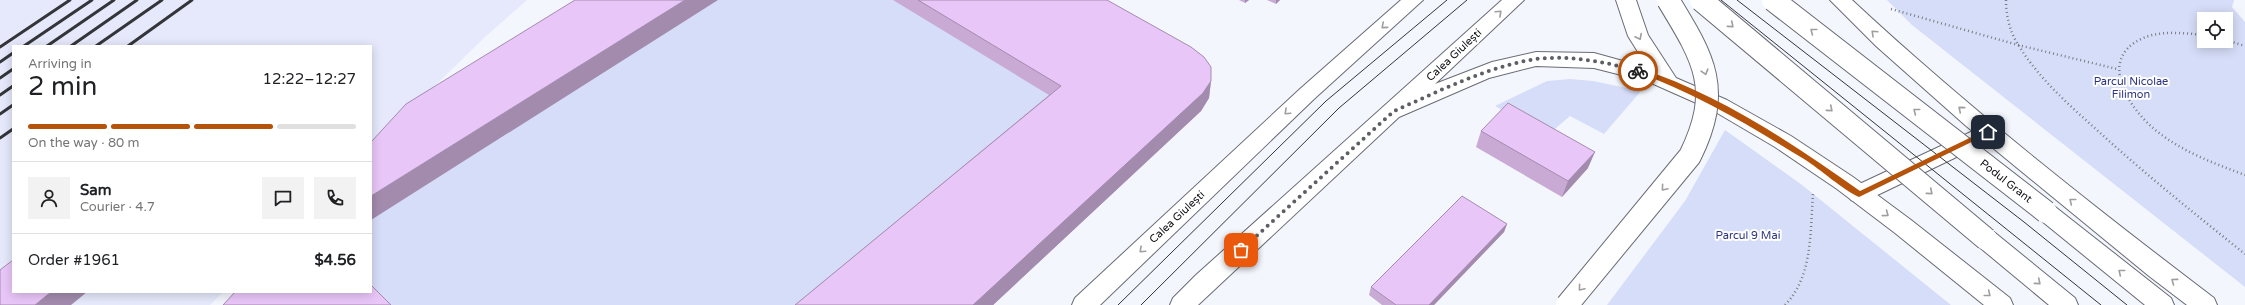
<!DOCTYPE html>
<html lang="en">
<head>
<meta charset="utf-8">
<style>
  body { margin:0; font-family:"Varela Round",sans-serif; background:#f2f2f2; color:#202124; height:100vh; display:flex; flex-direction:column; font-size:15px; white-space:nowrap }
  * { box-sizing:border-box; margin:0 }
  p { font-size:13px; color:#757577 }
  .icon { flex:none; width:22px; height:22px; fill:none; stroke:currentColor; stroke-width:2; stroke-linecap:round; stroke-linejoin:round }
  .map { position:relative; flex:1; overflow:hidden }
  .side { position:absolute; left:12px; top:45px; width:360px; height:248px; display:flex; flex-direction:column; background:#fff; border-radius:0px; box-shadow:0 2px 10px #0003 }
  .side>* { flex:none }
  .tools { position:absolute; left:2197px; top:12px; display:grid; gap:8px }
  .tools a { display:grid; place-items:center; width:36px; height:36px; border-radius:0px; background:#fff; box-shadow:0 2px 10px #0003; font-size:20px }
  .pin { position:absolute; display:grid; place-items:center; width:34px; height:34px; color:#fff; margin:-17px; border-radius:8px; box-shadow:0 2px 6px #0006 }
  .courier { position:absolute; display:grid; place-items:center; width:40px; height:40px; margin:-20px; border:3px solid #b45309; border-radius:50%; background:#fff; color:#222; box-shadow:0 1px 5px #0007 }
  .summary em { font-style:normal; font-weight:600 }
  .summary div { display:flex; flex-direction:column-reverse }
  .summary { display:flex; align-items:center; justify-content:space-between; height:68px; padding:0 16px }
  h1 { font-size:26px; font-weight:600; line-height:30px }
  .bar { display:grid; grid-template-columns:repeat(4,1fr); gap:6px 4px; align-content:center; height:48px; padding:0 16px }
  .bar i { height:5px; border-radius:3px; background:#e0e0e0 }
  .bar .on { background:#b45309 }
  .bar p { grid-column:span 4 }
  .line { display:flex; align-items:center; gap:10px; padding:0 16px; border-top:1px solid #e0e0e0 }
  .line div { flex:1 }
  .round { display:grid; place-items:center; flex:none; width:42px; height:42px; border-radius:0px; background:#f2f2f2 }
  .map>svg:first-child { display:block }
</style>
</head>
<body>
<div class="map">
<svg width="2245" height="305" viewBox="0 0 2245 305">
  <rect width="100%" height="100%" fill="#f4f6fe"/>
  <path fill="#e5e9fb" d="M0,0H527L485,37L371,148V46H13V292H223L210,305H0Z"/>
  <path fill="#d6ddf8" fill-rule="evenodd" d="M611,0H1077L1209,98L1201,111L993,305H253L371,292V173Z
    M1887,0H2234L2232,7L2245,22V287L1912,25ZM2204,19H2226V41H2204Z
    M1570,79L1593,81L1641,91L1604,134L1570,116L1548,135L1495,106L1547,81Z
    M1725,130L1802,185L1951,305H1607L1685,201Z"/>
  <g fill="none" stroke-linecap="round" stroke-linejoin="round">
    <defs>
      <path id="minor" d="M1988,124L1996,126L1999,132L1996,138L1867,200L1859,203L1851,200L1848,194L1851,188Z"/>
      <path id="major" d="M1401,0H1423L1314,99L1100,305H1072L1075,298L1300,89Z
        M1502,0H1524L1435,84L1492,62L1536,52L1594,53L1648,68L1628,36L1616,0H1636L1648,35L1676,78L1727,100L1791,136L1853,177L1911,220L2010,298L2013,305H1984L1895,233L1837,189L1775,147L1712,110L1649,82L1594,68L1536,66L1489,78L1399,117L1198,305H1170L1173,298L1196,275Z
        M1830,0H1852C1967,107 2089,203 2214,298L2217,305H2187L2149,276L1965,125L1876,46Z
        M2046,203L2054,206L2171,298L2174,305H2145L2038,218L2035,212L2038,206Z
        M1986,230L1994,232L2075,298L2078,305H2049L1978,246L1974,239L1978,232Z"/>
    </defs>
    <use href="#minor" stroke="#696c74" stroke-width="2"/>
    <use href="#major" stroke="#696c74" stroke-width="2"/>
    <path stroke="#7a7c81" stroke-width="2.5" stroke-dasharray="1 3" stroke-linecap="butt" d="M2006,0C2006,14 2009,29 2016,41C2036,76 2068,104 2098,131C2145,174 2195,214 2245,254
      M1891,9L2018,45L2117,69
      M2204,35C2183,33 2160,30 2141,39C2098,60 2128,106 2153,128C2180,151 2213,163 2245,175
      M2226,40L2245,46
      M1785,305C1813,276 1810,232 1813,194"/>
    <use href="#minor" fill="#fff" fill-rule="evenodd"/>
    <use href="#major" fill="#fff" fill-rule="evenodd"/>
    <path stroke="#343539" stroke-width="1" d="M1721,0L2101,305
      M1737,0L2024,222L2127,305
      M1118,305L1326,101L1447,0
      M1141,305L1339,108L1467,0"/>
    <path stroke="#343539" stroke-width="3" d="M24,46L92,0
      M47,46L114,0
      M71,46L137,0
      M96,46L162,0
      M128,46L192,0
      M0,47L70,0
      M0,62L13,53
      M0,78L13,69
      M0,95L13,86
      M0,114L13,105
      M0,138L13,129"/>
    <defs>
      <path id="major-bridge" d="M1701,0L1986,239
        M1773,0L2046,212
        M1567,305L1690,156C1723,89 1704,59 1668,0"/>
    </defs>
    <use href="#major-bridge" stroke="#696c74" stroke-width="24" stroke-linecap="butt"/>
    <use href="#major-bridge" stroke="#fff" stroke-width="22"/>
  </g>
  <path fill="#c8aad5" d="M893,0H1107L1211,81L1209,98L1201,111L993,305H795L1049,95Z
    M1239,0H1249L1245,3Z
    M1267,0H1280L1276,4Z
    M1481,131L1588,168L1562,197L1476,147Z
    M1507,224L1504,232L1434,305H1382L1369,295L1371,287Z"/>
  <path fill="#a38bae" d="M685,0H718L371,220V196Z
    M1245,0H1249L1245,3Z
    M1276,0H1280L1276,4Z
    M1211,81L1209,98L1201,111L993,305H973Z
    M1595,152L1588,168L1562,197L1568,181Z
    M1507,224L1504,232L1434,305H1429Z
    M51,292H87L71,305H35Z"/>
  <path fill="#e9c6f8" stroke="#a38bae" d="M575,0H685L371,196V142L406,104Z
    M918,0H1107L1191,47L1204,57L1211,67V81L1203,93L973,305H795L1061,86Z
    M1508,103L1595,152L1568,181L1481,131Z
    M1462,196L1507,224L1429,305H1396L1371,287Z
    M13,260V292H51L35,305H0V270Z
    M371,285L391,305H223L235,292H371Z"/>
  <defs><path id="oneway-chevron" d="M-2-3.5L2.5 0L-2 3.5" fill="none" stroke-width="1.6" stroke-linecap="round" stroke-linejoin="round"/></defs>
  <g stroke="#9e9e9f">
    <use href="#oneway-chevron" transform="translate(1499 13) rotate(-43)"/>
    <use href="#oneway-chevron" transform="translate(1731 25) rotate(40)"/>
    <use href="#oneway-chevron" transform="translate(1384 26) rotate(139)"/>
    <use href="#oneway-chevron" transform="translate(1813 31) rotate(-142)"/>
    <use href="#oneway-chevron" transform="translate(1874 33) rotate(-137)"/>
    <use href="#oneway-chevron" transform="translate(1639 37) rotate(63)"/>
    <use href="#oneway-chevron" transform="translate(1705 72) rotate(74)"/>
    <use href="#oneway-chevron" transform="translate(1830 109) rotate(40)"/>
    <use href="#oneway-chevron" transform="translate(1961 109) rotate(-140)"/>
    <use href="#oneway-chevron" transform="translate(1916 111) rotate(-142)"/>
    <use href="#oneway-chevron" transform="translate(1287 112) rotate(137)"/>
    <use href="#oneway-chevron" transform="translate(1664 188) rotate(130)"/>
    <use href="#oneway-chevron" transform="translate(1930 192) rotate(40)"/>
    <use href="#oneway-chevron" transform="translate(2072 201) rotate(-141)"/>
    <use href="#oneway-chevron" transform="translate(1886 214) rotate(37)"/>
    <use href="#oneway-chevron" transform="translate(1142 250) rotate(137)"/>
    <use href="#oneway-chevron" transform="translate(2121 272) rotate(-141)"/>
    <use href="#oneway-chevron" transform="translate(2174 281) rotate(-143)"/>
    <use href="#oneway-chevron" transform="translate(2038 282) rotate(40)"/>
    <use href="#oneway-chevron" transform="translate(1581 288) rotate(130)"/>
    <use href="#oneway-chevron" transform="translate(1988 294) rotate(39)"/>
  </g>
  <path fill="#b45309" d="M1638,68C1718,93 1792,143 1860,191L1986,130L1992,132L1859,197C1843,190 1820,169 1804,159C1750,126 1696,93 1636,72Z"/>
  <g fill="none" stroke-linecap="round" stroke-linejoin="round">
    <path stroke="#5d5f63" stroke-width="4" stroke-dasharray="0 7.2" d="M1241,250L1394,111C1440,91 1486,67 1536,59C1570,55 1606,62 1638,71"/>
  </g>
  <g text-anchor="middle" dominant-baseline="central" stroke-width="4" stroke-linejoin="round" paint-order="stroke">
    <g font-size="11" fill="#0c0d10" stroke="#fff">
      <text transform="translate(1454 55) rotate(-43)">Calea Giulești</text>
      <text transform="translate(2006 181) rotate(38)">Podul Grant</text>
      <text transform="translate(1177 217) rotate(-43)">Calea Giulești</text>
    </g>
    <g font-size="11" fill="#2c3580" stroke="#fff">
      <text x="2131" y="81">Parcul Nicolae<tspan x="2131" dy="13">Filimon</tspan></text>
      <text x="1748" y="235">Parcul 9 Mai</text>
    </g>
  </g>
</svg>
<div class="tools">
<a><svg class="icon" aria-label="locate" viewBox="0 0 24 24"><circle cx="12" cy="12" r="6"/><path d="M12 2v4M12 18v4M2 12h4M18 12h4"/></svg></a>
</div>
<div class="pin" style="left:1241px;top:250px;background:#ea580c"><svg class="icon" aria-label="bag" viewBox="0 0 24 24"><path d="M5 8h14l-1 12H6zM9 8a3 3 0 0 1 6 0"/></svg></div>
<div class="pin" style="left:1988px;top:132px;background:#1f2937"><svg class="icon" aria-label="home" viewBox="0 0 24 24"><path d="M3 11l9-7 9 7M6 9v11h12V9"/></svg></div>
<div class="courier" style="left:1638px;top:71px"><svg class="icon" aria-label="bike" viewBox="0 0 24 24"><circle cx="6" cy="16" r="4"/><circle cx="18" cy="16" r="4"/><path d="M6 16l4-8h5l3 8M10 8l3 8H6M13 5h3"/></svg></div>
<section class="side">
<div class="summary"><div><h1>2 min</h1><p>Arriving in</p></div><em>12:22–12:27</em></div>
<div class="bar"><i class="on"></i><i class="on"></i><i class="on"></i><i></i><p>On the way · 80 m</p></div>
<div class="line" style="height:72px"><a class="round"><svg class="icon" aria-label="person" viewBox="0 0 24 24"><circle cx="12" cy="8" r="4"/><path d="M4 21q1-7 8-7t8 7"/></svg></a><div><b>Sam</b><p>Courier · 4.7</p></div><a class="round"><svg class="icon" aria-label="chat" viewBox="0 0 24 24"><path d="M4 5h16v11H9l-5 4z"/></svg></a><a class="round"><svg class="icon" aria-label="phone" viewBox="0 0 24 24"><path d="M5 4h4l2 5-3 2q2 4 5 5l2-3 5 2v4C11 20 4 13 5 4z"/></svg></a></div>
<div class="line" style="height:52px"><div>Order #1961</div><b>$4.56</b></div>
</section>
</div>
</body>
</html>
